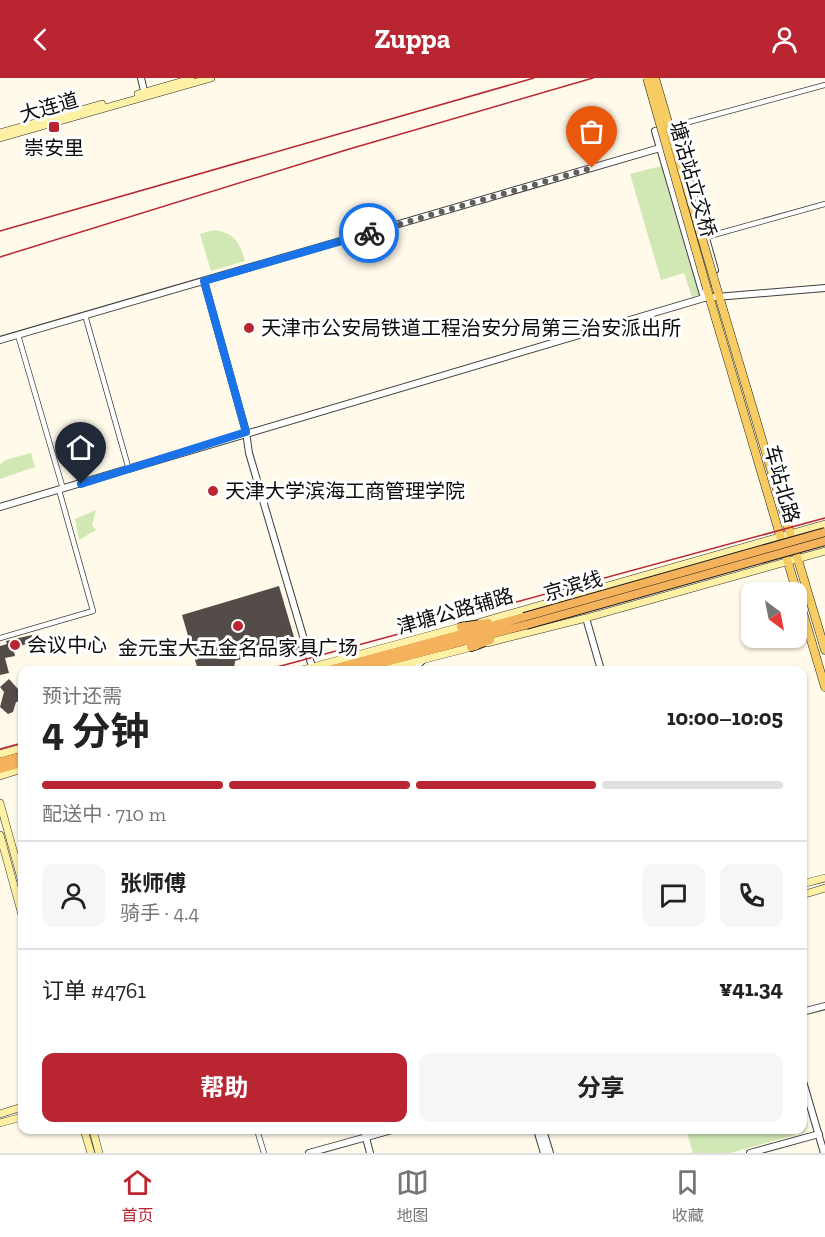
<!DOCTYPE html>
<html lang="zh">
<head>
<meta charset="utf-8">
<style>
  body { margin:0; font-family:"Zilla Slab","Noto Sans SC",serif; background:#f6f6f6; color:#222; height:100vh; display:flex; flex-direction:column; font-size:22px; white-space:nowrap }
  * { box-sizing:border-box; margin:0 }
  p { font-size:20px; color:#767676 }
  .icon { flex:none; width:33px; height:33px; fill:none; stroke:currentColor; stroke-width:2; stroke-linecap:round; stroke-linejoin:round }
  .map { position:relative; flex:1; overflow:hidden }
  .side { position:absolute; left:18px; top:588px; width:789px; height:468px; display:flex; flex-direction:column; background:#fff; border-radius:12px; box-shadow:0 2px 4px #0004 }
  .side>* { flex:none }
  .needle { width:39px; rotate:148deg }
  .fabs { position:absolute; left:741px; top:504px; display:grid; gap:12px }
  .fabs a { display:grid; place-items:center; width:66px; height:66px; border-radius:12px; background:#fff; box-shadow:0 2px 4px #0004; font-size:30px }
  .pin { position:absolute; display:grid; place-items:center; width:51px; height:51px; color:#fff; margin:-62px -26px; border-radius:50% 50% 50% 0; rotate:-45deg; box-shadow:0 0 6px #0007 }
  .pin .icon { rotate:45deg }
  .courier { position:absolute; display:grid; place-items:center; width:60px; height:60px; margin:-30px; border:4px solid #1a73e8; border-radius:50%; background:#fff; color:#222; box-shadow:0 2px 8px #0007 }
  .overview em { font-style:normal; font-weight:700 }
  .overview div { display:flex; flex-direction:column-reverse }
  .overview { display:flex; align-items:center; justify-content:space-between; height:102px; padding:0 24px }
  h1 { font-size:39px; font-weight:700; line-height:45px }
  .bar { display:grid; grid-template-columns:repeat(4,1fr); gap:9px 6px; align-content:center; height:72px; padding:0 24px }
  .bar i { height:8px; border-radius:4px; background:#e0e0e0 }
  .bar .active { background:#b92632 }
  .bar p { grid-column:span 4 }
  .line { display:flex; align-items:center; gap:15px; padding:0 24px; border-top:2px solid #e0e0e0 }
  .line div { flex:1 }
  .round { display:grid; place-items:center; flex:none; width:63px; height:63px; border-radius:12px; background:#f6f6f6 }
  .button { display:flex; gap:12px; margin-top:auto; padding:12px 24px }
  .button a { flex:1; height:69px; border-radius:12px; background:#b92632; color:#fff; font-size:24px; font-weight:700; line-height:69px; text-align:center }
  .button a+a { background:#f6f6f6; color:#222 }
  header { display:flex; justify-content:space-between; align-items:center; height:78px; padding:0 24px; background:#b92632; color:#fff; font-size:27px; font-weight:700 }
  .tab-bar { display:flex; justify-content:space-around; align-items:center; height:84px; border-top:2px solid #e0e0e0; background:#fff; font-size:16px; color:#767676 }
  .tab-bar a { display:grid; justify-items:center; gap:3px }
  .tab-bar .active { color:#b92632 }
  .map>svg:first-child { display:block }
</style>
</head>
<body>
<header><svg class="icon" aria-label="back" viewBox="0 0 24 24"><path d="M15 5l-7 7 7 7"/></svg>Zuppa<svg class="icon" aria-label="person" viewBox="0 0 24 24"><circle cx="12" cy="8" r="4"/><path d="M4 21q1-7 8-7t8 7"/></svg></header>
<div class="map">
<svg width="825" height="1075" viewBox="0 0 825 1075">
  <rect width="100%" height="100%" fill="#fffaea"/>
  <path fill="#d1e8b5" d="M661,88L699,217L692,219L684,195L661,202L630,96Z
    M214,152C235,155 239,164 245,183L211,193L200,156Z
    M31,375L35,389L0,401V387L5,382Z
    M96,432L92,447L96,452L79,462L75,441Z
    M803,1027L808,1047L805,1054L730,1075H693L686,1052H802Z"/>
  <path fill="#544c48" d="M279,508L294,559L300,569L298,573L292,577L286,575L284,565L254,572L251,578L235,583L234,591L198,592L182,537Z
    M32,557L33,564L13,570L15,578L5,580L9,595L0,597V568L7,566L6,563Z
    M9,601L19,612L22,611V623L16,624L13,634L8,636L0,629L4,614L0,609Z"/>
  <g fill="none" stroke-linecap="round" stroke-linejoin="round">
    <defs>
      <path id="minor" d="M674,48L825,7
        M706,159L825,126
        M85,237L129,392
        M18,257L63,411
        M0,560L93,533L59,412
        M257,1052L264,1075"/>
      <path id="tertiary" d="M141,0L145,17
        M204,203L246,354L249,375L313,592
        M704,220L655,53L674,48L715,192
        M0,262L660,70
        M0,429L704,220L825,210
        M586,540L601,592
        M392,590L405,592
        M413,592L422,583
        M802,934L825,928
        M802,1000L824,1075
        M364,1052L370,1075
        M537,1052L544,1075
        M543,1052L550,1075
        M309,1075L392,1052
        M750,1075L819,1056"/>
      <path id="secondary" d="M138,16L191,1
        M0,55L102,26
        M0,60L211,0
        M481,544L825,446
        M487,565L586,540L825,473
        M302,592L464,548
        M383,592L476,568
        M0,676L22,670
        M0,698L22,691
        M0,725L22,804
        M0,757L22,837
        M802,806L825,800
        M802,817L825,810
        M0,1036L22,1029
        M0,1045L22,1039
        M84,1052L91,1075
        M93,1052L99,1075"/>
      <path id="primary" d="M716,208L825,572
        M707,211L825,609"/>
      <path id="trunk" d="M461,549L488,545
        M471,569L490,562
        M329,592L524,539
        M355,592L526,547
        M0,684L22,678
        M0,691L22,685"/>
    </defs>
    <use href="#minor" stroke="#3f3f3f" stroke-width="6"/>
    <use href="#tertiary" stroke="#3f3f3f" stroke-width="8"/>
    <use href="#secondary" stroke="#2e2e2e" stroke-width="8"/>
    <use href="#primary" stroke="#1d1d1d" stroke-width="9"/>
    <use href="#trunk" stroke="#1d1d1d" stroke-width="10"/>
    <use href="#minor" stroke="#fff" stroke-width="4.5"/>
    <use href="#tertiary" stroke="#fff" stroke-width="6"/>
    <use href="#secondary" stroke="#fef1a6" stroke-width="7"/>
    <use href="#primary" stroke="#f7cd63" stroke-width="8"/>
    <use href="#trunk" stroke="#f4b25c" stroke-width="8"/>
    <path stroke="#b92632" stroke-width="1.5" d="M0,153L534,0
      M0,179L346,72L593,0
      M266,592L825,440
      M0,671L22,665"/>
    <defs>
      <path id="primary-bridge" d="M647,0L707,211
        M655,0L716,208"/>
      <path id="trunk-bridge" d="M524,539L825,454
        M526,547L825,463"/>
    </defs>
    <use href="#primary-bridge" stroke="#1d1d1d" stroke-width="9" stroke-linecap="butt"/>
    <use href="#trunk-bridge" stroke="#1d1d1d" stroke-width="10" stroke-linecap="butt"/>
    <use href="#primary-bridge" stroke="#f7cd63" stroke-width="8"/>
    <use href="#trunk-bridge" stroke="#f4b25c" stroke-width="8"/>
  </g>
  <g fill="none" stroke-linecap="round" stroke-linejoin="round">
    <path stroke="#615f5a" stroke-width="6" stroke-dasharray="0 10.8" d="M369,155L592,90"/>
    <path stroke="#1a73e8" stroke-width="8" d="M81,406L246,354L204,203L369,155"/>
  </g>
  <g fill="#b92632" stroke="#fff" stroke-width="2">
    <rect x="48" y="43" width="12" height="12" rx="3"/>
    <circle cx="249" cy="250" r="6"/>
    <circle cx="213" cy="413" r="6"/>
    <circle cx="238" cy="548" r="6"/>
    <circle cx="15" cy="567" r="6"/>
  </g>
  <g text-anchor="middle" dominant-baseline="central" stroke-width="6" stroke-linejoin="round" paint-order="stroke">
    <g font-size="20" fill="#0c0c0c" stroke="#fff">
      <text transform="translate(49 29) rotate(-16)">大连道</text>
      <text transform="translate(693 101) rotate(74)">塘沽站立交桥</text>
      <text transform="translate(782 406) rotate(74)">车站北路</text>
      <text transform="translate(573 508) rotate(-16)">京滨线</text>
      <text transform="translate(455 533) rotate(-16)">津塘公路辅路</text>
    </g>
    <g font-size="20" fill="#0c0c0c" stroke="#fff" text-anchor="start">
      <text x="54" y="70" text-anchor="middle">崇安里</text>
      <text x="261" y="250">天津市公安局铁道工程治安分局第三治安派出所</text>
      <text x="225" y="413">天津大学滨海工商管理学院</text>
      <text x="27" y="567">会议中心</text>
      <text x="238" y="570" text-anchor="middle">金元宝大五金名品家具广场</text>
    </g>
  </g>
</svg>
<div class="fabs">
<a><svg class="needle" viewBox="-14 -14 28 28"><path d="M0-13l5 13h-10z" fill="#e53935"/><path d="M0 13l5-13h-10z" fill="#767676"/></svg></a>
</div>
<div class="pin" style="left:592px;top:90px;background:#ea580c"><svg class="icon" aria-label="bag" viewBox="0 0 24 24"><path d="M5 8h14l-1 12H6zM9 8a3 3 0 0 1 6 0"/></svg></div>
<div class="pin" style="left:81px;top:406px;background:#1f2937"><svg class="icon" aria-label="home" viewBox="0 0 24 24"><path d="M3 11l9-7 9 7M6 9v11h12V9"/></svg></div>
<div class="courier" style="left:369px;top:155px"><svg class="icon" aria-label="bike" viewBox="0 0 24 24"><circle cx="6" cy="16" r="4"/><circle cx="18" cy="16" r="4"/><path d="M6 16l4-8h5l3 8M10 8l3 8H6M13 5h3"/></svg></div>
<section class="side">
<div class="overview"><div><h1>4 分钟</h1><p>预计还需</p></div><em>10:00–10:05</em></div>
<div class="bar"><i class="active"></i><i class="active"></i><i class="active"></i><i></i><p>配送中 · 710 m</p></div>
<div class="line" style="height:108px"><a class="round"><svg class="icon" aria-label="person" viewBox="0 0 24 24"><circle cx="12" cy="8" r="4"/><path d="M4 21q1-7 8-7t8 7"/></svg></a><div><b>张师傅</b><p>骑手 · 4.4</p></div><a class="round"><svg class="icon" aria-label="chat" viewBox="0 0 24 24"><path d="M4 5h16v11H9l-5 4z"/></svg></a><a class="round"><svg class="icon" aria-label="phone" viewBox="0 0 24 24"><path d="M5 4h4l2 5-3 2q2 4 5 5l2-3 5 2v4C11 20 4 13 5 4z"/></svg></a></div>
<div class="line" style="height:78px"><div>订单 #4761</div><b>¥41.34</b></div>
<div class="button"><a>帮助</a><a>分享</a></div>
</section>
</div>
<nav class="tab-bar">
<a class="active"><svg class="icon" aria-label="home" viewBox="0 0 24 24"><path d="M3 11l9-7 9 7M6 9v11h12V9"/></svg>首页</a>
<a><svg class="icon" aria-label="map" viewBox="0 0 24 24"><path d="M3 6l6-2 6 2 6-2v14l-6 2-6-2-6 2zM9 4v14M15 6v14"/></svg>地图</a>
<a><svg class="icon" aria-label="saved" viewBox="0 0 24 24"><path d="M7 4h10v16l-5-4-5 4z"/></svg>收藏</a>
</nav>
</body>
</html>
